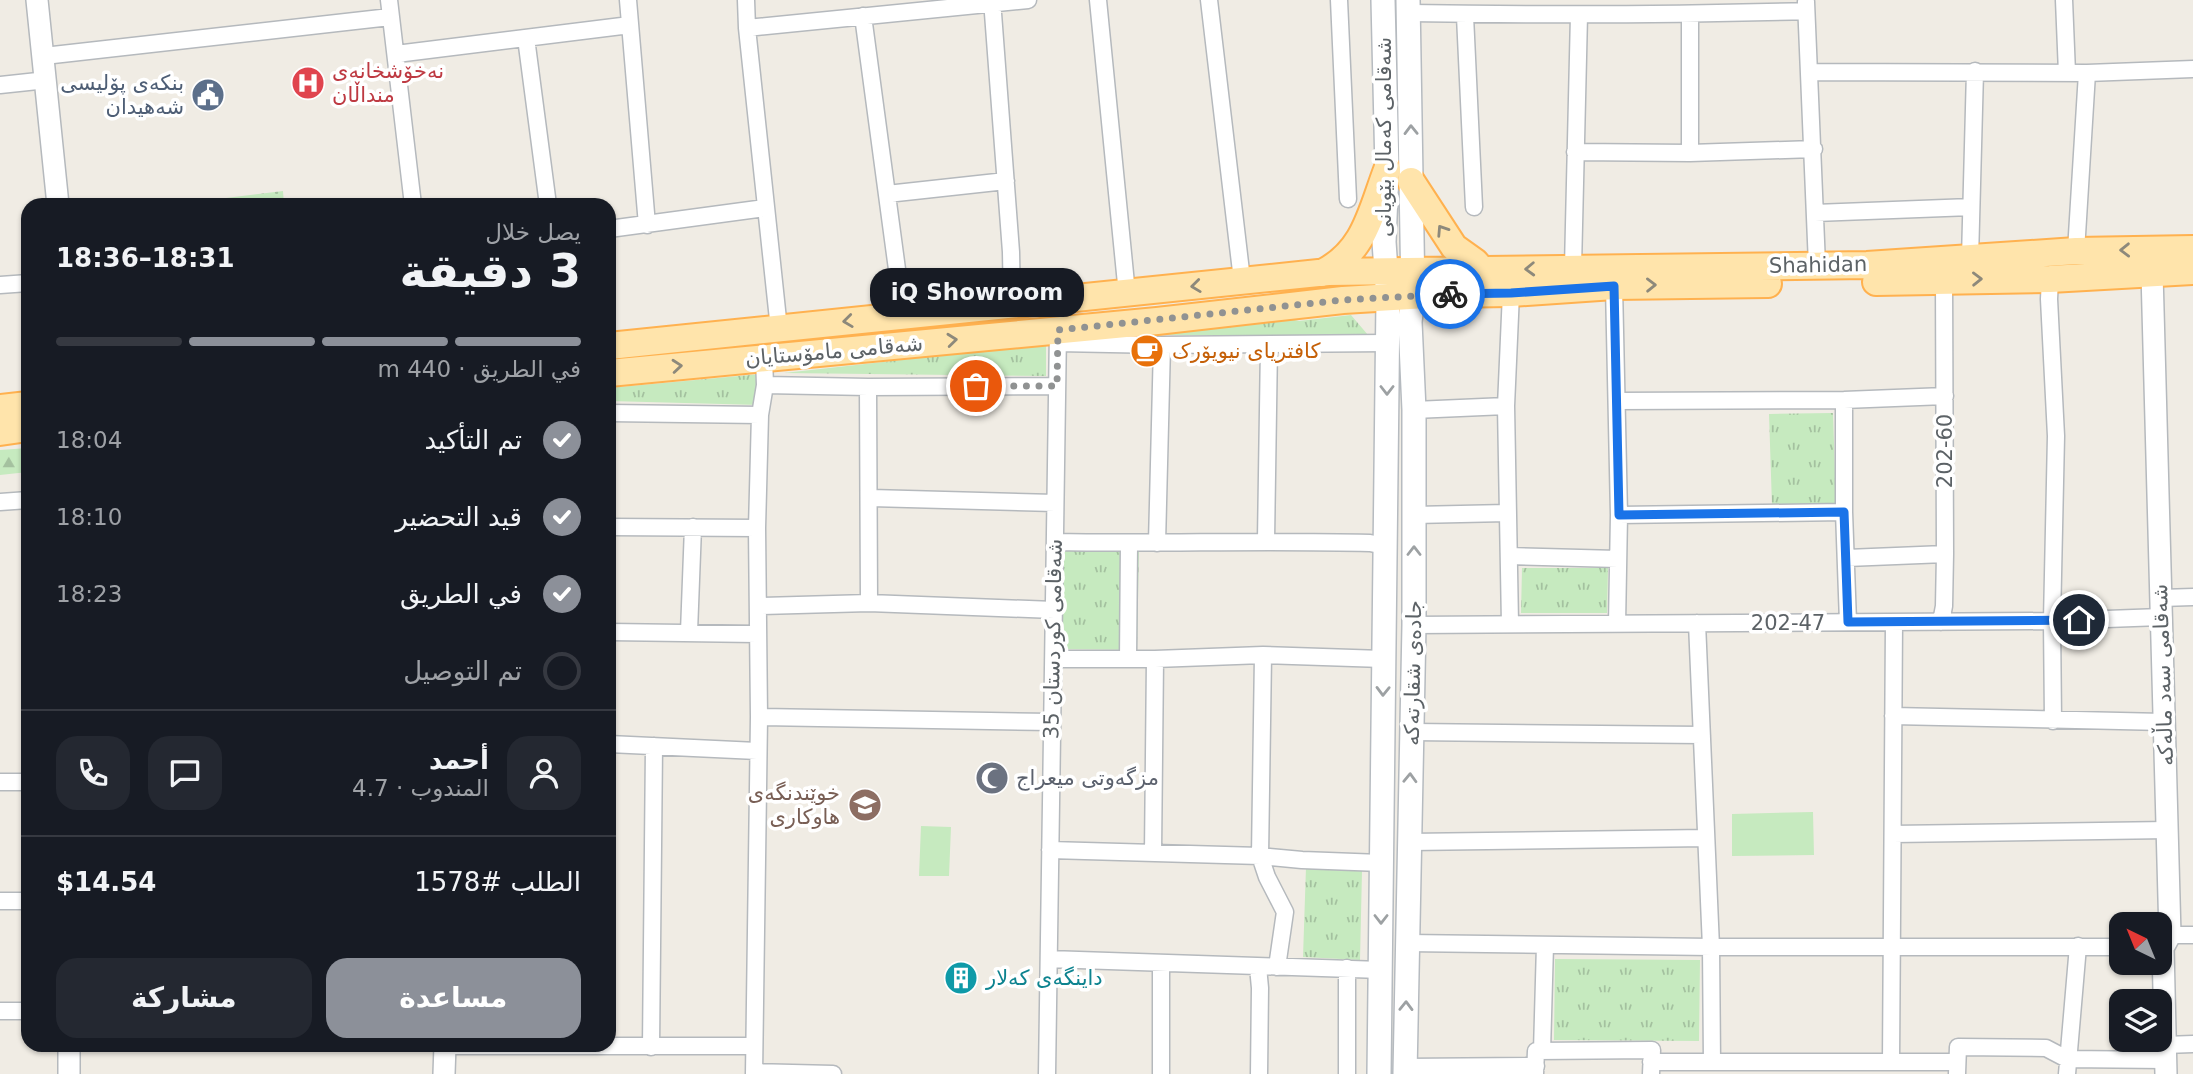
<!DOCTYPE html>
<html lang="ar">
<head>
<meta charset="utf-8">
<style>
  body { margin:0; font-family:"DejaVu Sans","Noto Sans Arabic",sans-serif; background:#242831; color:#f1f3f6; direction:rtl; height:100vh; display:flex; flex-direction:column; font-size:26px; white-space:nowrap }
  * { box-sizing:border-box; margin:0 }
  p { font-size:23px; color:#9ea1a6 }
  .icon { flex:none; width:38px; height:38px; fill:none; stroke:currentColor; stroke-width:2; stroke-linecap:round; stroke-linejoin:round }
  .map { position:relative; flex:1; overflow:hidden; direction:ltr }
  .details { position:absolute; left:21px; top:198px; width:595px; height:854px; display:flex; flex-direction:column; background:#171b24; border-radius:21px; box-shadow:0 2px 5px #0004; direction:rtl }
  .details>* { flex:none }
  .needle { width:46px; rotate:317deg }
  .buttons { position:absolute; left:2109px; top:912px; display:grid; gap:14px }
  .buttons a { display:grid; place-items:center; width:63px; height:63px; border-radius:14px; background:#171b24; box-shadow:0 2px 5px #0004; font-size:35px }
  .pin { position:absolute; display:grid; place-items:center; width:60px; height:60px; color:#fff; margin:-30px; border:4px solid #fff; border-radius:50%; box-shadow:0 2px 7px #0007 }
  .courier { position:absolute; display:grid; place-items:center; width:70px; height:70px; margin:-35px; border:5px solid #1a73e8; border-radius:50%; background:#fff; color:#222; box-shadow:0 2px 9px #0007 }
  .bubble { position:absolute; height:49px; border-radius:21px; background:#171b24; box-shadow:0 2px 5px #0004; font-size:23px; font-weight:600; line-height:49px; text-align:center; direction:rtl }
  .summary em { font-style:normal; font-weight:600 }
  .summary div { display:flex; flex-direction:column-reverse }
  .summary { display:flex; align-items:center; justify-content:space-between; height:119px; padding:0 35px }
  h1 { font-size:46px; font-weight:600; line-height:52px }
  .bar { display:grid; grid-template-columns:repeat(4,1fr); gap:10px 7px; align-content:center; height:84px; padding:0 35px }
  .bar i { height:9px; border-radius:5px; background:#363941 }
  .bar .selected { background:#8c9099 }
  .bar p { grid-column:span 4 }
  .line { display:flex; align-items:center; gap:18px; padding:0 35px; border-top:2px solid #363941 }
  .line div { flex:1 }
  .round { display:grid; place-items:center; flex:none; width:74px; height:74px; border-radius:21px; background:#242831 }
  ol { padding:0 35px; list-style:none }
  li { display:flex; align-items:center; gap:21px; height:77px }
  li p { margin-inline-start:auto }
  li .icon { padding:7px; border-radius:50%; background:#8c9099; color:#fff; stroke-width:4 }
  li:last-child { color:#9ea1a6 }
  li i { width:38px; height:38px; border:4px solid #363941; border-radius:50% }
  .primary-button { display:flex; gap:14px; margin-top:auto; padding:14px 35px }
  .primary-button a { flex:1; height:80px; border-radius:21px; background:#8c9099; color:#fff; font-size:28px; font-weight:600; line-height:80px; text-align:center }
  .primary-button a+a { background:#242831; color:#f1f3f6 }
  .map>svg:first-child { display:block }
</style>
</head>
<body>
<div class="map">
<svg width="2193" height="1074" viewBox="0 0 2193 1074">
  <defs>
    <pattern id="forest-firs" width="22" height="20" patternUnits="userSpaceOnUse" patternTransform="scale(1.75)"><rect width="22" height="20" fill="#c6eabf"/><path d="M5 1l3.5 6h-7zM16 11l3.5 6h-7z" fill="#a4c19f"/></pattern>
    <pattern id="park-tufts" width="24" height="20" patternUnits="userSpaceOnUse" patternTransform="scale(1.75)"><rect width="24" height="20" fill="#c6eabf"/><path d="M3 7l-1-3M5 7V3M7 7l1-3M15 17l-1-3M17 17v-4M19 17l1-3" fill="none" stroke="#a4c19f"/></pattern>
    <pattern id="garden-dots" width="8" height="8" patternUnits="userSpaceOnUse" patternTransform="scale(1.75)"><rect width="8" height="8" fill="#c6eabf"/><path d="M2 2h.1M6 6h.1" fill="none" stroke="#a4c19f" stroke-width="1.8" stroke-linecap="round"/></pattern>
  </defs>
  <rect width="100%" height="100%" fill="#f0ece4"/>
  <path fill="#c6eabf" d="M1813,812L1814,855L1732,856V814Z
    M921,826L951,827L949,876H919Z"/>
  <path fill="url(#forest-firs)" d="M28,448V472L0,475V450Z"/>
  <path fill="url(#park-tufts)" d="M1351,315L1368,335H1147L1277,316L1299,321Z
    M1046,344V376L784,373Z
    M761,374L760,405L609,401V388Z
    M1833,413L1836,504L1772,506L1769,414Z
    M1063,549L1139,550L1137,650L1061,649Z
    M1522,568H1608L1607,613H1521Z
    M1306,867L1362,871L1360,960L1303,957Z
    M1555,959L1700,960L1699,1041L1554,1040Z"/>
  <path fill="url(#garden-dots)" d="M283,191L284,205H170Z"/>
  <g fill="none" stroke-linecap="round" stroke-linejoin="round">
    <defs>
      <path id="minor" d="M389,0L413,205
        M628,0L647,225
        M746,0L747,28L779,329
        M992,0L1011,252L1012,305
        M1098,0L1127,294
        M1209,0L1242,280
        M1339,0L1348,199
        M2064,0L2067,73
        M1806,2L1817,265
        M1409,13C1541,15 1673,15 1806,11
        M1690,14V153
        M863,16L903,314
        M1465,16L1474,207
        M747,28L1028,0
        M526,38L548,205
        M396,54L630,25
        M44,56L390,17
        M1810,72L2087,73L2193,69
        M0,85L47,80
        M1575,152L1690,153L1814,149
        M887,194L1006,181
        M1815,213L1971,207
        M609,229L765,208
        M2076,251L2087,73
        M1970,259L1975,71
        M1573,267L1579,15
        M2050,279L2049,299L2056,436L2052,621L2053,721
        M0,285L28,283
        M1614,286L1619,515L1617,624
        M1058,343L1162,345L1387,343
        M765,385L868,387L1057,386
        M868,387L869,603
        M1844,400V512L1848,622
        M1617,401L1844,400L1945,396
        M1414,410L1506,406
        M609,413L760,415
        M871,498L1055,503
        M0,502L28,500
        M1414,515L1507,513
        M1619,515L1844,512
        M609,527L757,528
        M1266,540L1269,345
        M1055,542C1160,544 1265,540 1370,543L1385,546
        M1157,543L1162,345
        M1509,556L1618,559
        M1847,558L1945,554
        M2161,598L2193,597
        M758,606L869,603L1054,610
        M1941,622L1944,606L1945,554L1944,280
        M1697,623L1711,947L1712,1062
        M1510,624L1506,406L1511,293
        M1414,625L2052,621L2161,617
        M609,632L757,634
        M689,632L693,527
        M1263,655L1260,856L1267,877L1285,912L1277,967
        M1053,659H1155L1263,655L1383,659
        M1128,659L1129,543
        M1893,716L2164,722
        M759,717L1052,722
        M1412,732L1702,735
        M609,744L757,751
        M0,782H28
        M1893,834L2168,830
        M1409,842L1706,838
        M1050,850L1260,856L1302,860L1381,863
        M1153,853L1155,659
        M0,901H28
        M2170,935H2193
        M1407,943L1711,947H2121
        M1049,959L1381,970
        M1161,964V1074
        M1258,967L1260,988L1259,1074
        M0,1011H28
        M2165,1045L2193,1044
        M445,1046H754
        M651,1047L654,746
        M1542,1051L1545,945
        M1651,1062H1957
        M1891,1062L1894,622
        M1405,1067L1536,1066
        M754,1072L833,1074
        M754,1074L759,717L757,528L760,415L765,385L764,358
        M1047,1074L1058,330
        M1347,1074V968
        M1535,1074L1536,1051L1652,1050L1651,1074
        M1957,1074L1958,1047L2046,1048L2067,1059L2165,1060
        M2067,1074L2078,946"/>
      <path id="tertiary" d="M37,0L58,205
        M2152,273L2170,935L2163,948L2166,1074
        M69,1074V1045
        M444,1074L445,1045"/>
      <path id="secondary" d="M1379,1074L1388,299L1384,242L1387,170L1383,0
        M1405,1074L1414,625V410L1410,322L1413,296L1408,0"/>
      <path id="primary" d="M1411,181L1454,247L1475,262L1482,270
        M1322,273C1365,252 1371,212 1387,170
        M1876,282L2050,279L2193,271
        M609,346L1328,272L1867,265L2076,251L2193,249
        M609,373L1157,321L1343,300L1443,294L1511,293L1614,286L1768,284
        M0,408L28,405
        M0,432L28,428"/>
    </defs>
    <use href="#minor" stroke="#b5b9bd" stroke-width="19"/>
    <use href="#tertiary" stroke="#b5b9bd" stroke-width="24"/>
    <use href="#secondary" stroke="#b6bbc0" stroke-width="26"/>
    <use href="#primary" stroke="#ffb14f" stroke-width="30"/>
    <use href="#minor" stroke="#fff" stroke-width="16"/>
    <use href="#tertiary" stroke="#fff" stroke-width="21"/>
    <use href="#secondary" stroke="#fff" stroke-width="23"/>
    <use href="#primary" stroke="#ffe4ab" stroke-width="26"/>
  </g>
  <defs><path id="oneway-chevron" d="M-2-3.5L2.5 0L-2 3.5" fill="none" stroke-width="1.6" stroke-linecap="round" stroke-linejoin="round" transform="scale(1.75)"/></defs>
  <g stroke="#9da1a3">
    <use href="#oneway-chevron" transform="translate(1411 130) rotate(-91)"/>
    <use href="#oneway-chevron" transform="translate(1387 390) rotate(90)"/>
    <use href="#oneway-chevron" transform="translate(1414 551) rotate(-90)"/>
    <use href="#oneway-chevron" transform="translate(1383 691) rotate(91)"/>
    <use href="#oneway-chevron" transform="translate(1410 778) rotate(-88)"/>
    <use href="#oneway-chevron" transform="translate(1381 919) rotate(90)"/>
    <use href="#oneway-chevron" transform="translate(1406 1006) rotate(-89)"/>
  </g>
  <g stroke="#8d897b">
    <use href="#oneway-chevron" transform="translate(1442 230) rotate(-123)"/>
    <use href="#oneway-chevron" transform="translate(2125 250) rotate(179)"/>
    <use href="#oneway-chevron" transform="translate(1530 269) rotate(178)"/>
    <use href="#oneway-chevron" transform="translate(1977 279) rotate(-1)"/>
    <use href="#oneway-chevron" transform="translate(1651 285) rotate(-1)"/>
    <use href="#oneway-chevron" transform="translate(1196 286) rotate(173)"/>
    <use href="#oneway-chevron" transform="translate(848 321) rotate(173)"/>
    <use href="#oneway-chevron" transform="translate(952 340) rotate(-6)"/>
    <use href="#oneway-chevron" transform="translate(677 366) rotate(-5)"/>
  </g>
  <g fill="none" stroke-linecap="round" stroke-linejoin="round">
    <path stroke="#909292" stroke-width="7" stroke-dasharray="0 12.6" d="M976,386H1057L1058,330L1343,300L1450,294"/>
    <path stroke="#1a73e8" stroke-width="9" d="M1450,294L1511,293L1614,286L1619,515L1844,512L1848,622L2079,620"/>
  </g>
  <defs>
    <symbol id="hospital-disc" viewBox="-11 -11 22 22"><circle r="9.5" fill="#e0444e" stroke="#fff"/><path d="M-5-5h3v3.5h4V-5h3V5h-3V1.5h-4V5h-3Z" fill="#fff"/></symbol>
    <symbol id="civic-disc" viewBox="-11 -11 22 22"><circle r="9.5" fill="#5c6f8a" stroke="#fff"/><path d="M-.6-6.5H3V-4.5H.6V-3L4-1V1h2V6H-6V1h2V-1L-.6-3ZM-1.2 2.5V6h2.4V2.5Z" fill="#fff"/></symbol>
    <symbol id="cafe-disc" viewBox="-11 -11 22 22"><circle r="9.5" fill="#e8710a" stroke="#fff"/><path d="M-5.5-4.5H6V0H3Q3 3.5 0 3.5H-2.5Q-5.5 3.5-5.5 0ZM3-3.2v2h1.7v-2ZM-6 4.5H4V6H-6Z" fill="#fff"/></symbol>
    <symbol id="mosque-disc" viewBox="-11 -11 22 22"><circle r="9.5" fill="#6b7280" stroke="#fff"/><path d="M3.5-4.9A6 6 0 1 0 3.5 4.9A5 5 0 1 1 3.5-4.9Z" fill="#fff"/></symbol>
    <symbol id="school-disc" viewBox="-11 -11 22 22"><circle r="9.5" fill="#8d6e63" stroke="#fff"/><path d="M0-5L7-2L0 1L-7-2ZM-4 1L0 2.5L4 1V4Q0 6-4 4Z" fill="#fff"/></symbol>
    <symbol id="building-disc" viewBox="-11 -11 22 22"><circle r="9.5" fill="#0f9aa8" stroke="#fff"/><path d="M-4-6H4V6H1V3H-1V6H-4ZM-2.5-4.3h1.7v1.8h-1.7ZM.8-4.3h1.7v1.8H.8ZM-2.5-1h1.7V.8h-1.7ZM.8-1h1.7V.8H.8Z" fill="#fff"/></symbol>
  </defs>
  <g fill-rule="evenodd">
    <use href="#hospital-disc" x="289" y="64" width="38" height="38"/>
    <use href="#civic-disc" x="189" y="76" width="38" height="38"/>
    <use href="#cafe-disc" x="1128" y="332" width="38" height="38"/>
    <use href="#mosque-disc" x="973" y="759" width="38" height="38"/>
    <use href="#school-disc" x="846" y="786" width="38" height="38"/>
    <use href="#building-disc" x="942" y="959" width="38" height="38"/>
  </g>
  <g text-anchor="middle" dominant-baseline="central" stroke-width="7" stroke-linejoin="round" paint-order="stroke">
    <g font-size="21" fill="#be3a42" stroke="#fff" text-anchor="start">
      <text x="332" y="71">نەخۆشخانەی<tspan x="332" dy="24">منداڵان</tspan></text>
    </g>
    <g font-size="21" fill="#4e5e75" stroke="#fff" text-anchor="end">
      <text x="184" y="83">بنکەی پۆلیسی<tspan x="184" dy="24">شەهیدان</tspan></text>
    </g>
    <g font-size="21" fill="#5c6266" stroke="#fff">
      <text transform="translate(1384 137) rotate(-90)">شەقامی کەمال بێویانی</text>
      <text transform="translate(1818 265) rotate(-1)">Shahidan</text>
      <text transform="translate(834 351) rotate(-5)">شەقامی مامۆستایان</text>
      <text transform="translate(1945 451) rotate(-90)">202-60</text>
      <text x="1788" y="623">202-47</text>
      <text transform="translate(1053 639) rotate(-89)">شەقامی کوردستان 35</text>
      <text transform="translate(1413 673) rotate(-89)">جادەی شقارتەکە</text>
      <text transform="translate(2163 675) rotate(-92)">شەقامی سەد ماڵەکە</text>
    </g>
    <g font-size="21" fill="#c56008" stroke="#fff" text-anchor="start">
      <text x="1172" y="351">کافتریای نیویۆرک</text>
    </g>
    <g font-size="21" fill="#5b616d" stroke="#fff" text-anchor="start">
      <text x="1016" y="778">مزگەوتی میعراج</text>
    </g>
    <g font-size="21" fill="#785e54" stroke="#fff" text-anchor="end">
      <text x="840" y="793">خوێندنگەی<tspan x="840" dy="24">هاوکاری</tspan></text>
    </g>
    <g font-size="21" fill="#0d838f" stroke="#fff" text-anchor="start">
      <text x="986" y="978">داینگەی کەلار</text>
    </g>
  </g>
</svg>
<div class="buttons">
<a><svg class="needle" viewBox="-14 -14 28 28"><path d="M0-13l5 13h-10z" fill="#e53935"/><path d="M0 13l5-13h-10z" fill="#9ea1a6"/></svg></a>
<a><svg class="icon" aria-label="layers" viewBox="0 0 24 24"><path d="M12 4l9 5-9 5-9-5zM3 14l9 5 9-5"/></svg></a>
</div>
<div class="pin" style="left:976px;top:386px;background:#ea580c"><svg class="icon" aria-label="bag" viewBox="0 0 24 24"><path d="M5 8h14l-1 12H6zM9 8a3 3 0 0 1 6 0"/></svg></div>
<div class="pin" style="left:2079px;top:620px;background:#1f2937"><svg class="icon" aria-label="home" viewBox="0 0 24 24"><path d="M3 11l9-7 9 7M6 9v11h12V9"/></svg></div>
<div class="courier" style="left:1450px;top:294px"><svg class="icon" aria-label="bike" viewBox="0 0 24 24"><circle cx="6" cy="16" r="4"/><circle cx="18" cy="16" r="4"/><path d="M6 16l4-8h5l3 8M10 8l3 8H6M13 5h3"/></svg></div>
<div class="bubble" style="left:870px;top:268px;width:214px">iQ Showroom</div>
<section class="details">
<div class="summary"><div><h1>3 دقيقة</h1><p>يصل خلال</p></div><em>18:31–18:36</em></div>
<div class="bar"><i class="selected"></i><i class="selected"></i><i class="selected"></i><i></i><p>في الطريق · 440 m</p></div>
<ol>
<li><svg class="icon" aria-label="check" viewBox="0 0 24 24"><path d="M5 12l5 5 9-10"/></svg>تم التأكيد<p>18:04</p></li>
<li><svg class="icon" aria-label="check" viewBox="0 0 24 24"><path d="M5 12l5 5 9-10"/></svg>قيد التحضير<p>18:10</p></li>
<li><svg class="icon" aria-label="check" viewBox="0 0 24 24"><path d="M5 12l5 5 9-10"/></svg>في الطريق<p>18:23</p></li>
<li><i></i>تم التوصيل</li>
</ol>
<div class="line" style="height:126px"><a class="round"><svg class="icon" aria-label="person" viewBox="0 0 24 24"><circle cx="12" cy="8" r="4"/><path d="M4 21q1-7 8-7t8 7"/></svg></a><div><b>أحمد</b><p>المندوب · 4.7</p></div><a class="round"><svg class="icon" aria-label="chat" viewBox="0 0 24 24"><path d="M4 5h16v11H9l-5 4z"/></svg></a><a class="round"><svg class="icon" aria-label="phone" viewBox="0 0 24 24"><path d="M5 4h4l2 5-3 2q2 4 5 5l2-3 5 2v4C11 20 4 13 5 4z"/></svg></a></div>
<div class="line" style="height:91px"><div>الطلب #1578</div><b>$14.54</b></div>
<div class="primary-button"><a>مساعدة</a><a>مشاركة</a></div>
</section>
</div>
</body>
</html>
